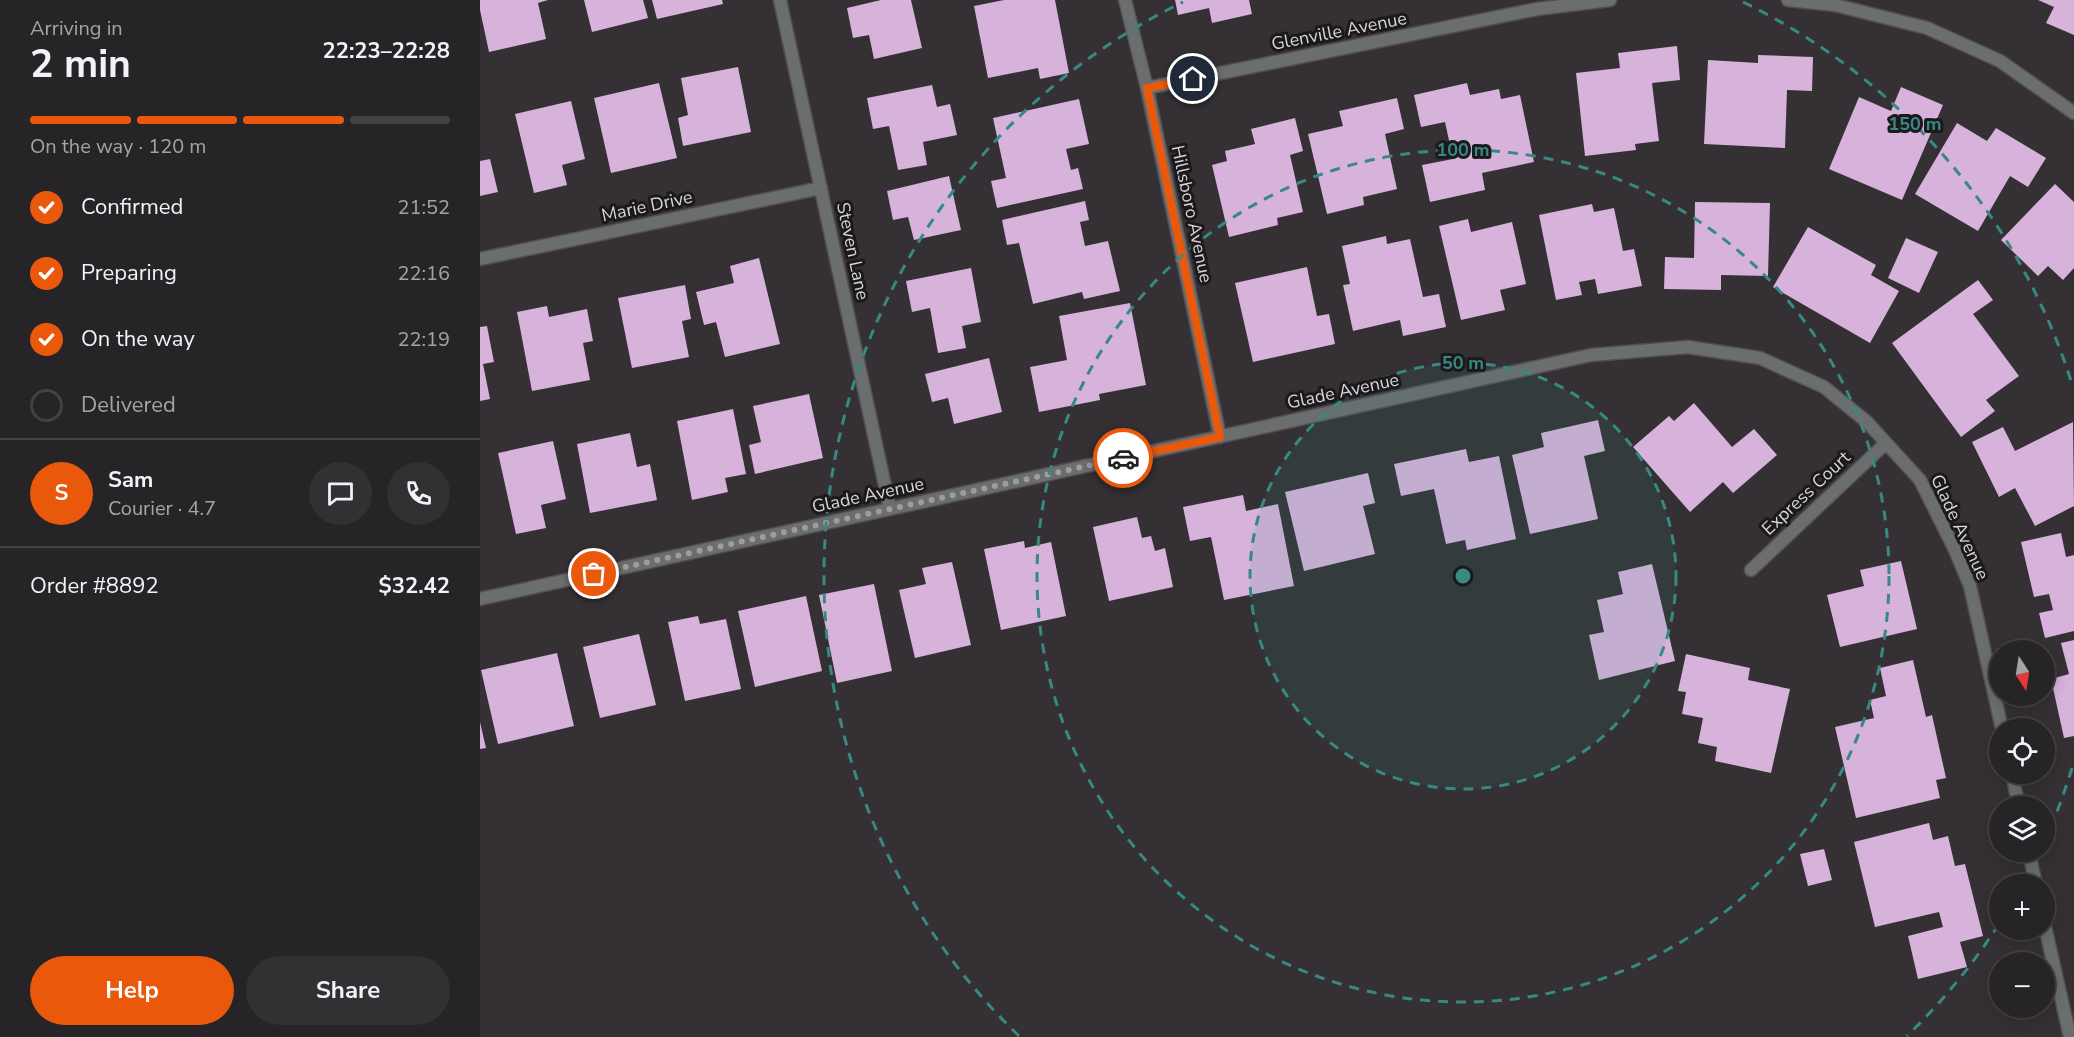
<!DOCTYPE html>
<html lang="en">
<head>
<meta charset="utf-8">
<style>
  body { margin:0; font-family:"Nunito Sans",sans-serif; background:#333033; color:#f1f3f6; height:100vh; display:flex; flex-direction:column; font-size:22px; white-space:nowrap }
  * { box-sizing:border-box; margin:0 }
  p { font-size:20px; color:#a4a4a7 }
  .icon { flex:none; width:33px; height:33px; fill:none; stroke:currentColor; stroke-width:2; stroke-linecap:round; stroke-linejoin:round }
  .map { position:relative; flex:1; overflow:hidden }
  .drawer { display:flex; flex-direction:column; background:#272427; width:480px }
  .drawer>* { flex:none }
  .needle { width:39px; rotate:168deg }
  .buttons { position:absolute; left:1509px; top:640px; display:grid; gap:12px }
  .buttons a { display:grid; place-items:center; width:66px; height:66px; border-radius:50%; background:#272427; box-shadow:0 3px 15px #0003,0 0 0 2px #434144; font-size:30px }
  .pin { position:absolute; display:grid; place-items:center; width:51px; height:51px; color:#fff; margin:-26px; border:3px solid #fff; border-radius:50%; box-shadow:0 2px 6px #0007 }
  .courier { position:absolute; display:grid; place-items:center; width:60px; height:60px; margin:-30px; border:4px solid #ea580c; border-radius:50%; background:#fff; color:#222; box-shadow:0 2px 8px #0007 }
  .summary em { font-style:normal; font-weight:700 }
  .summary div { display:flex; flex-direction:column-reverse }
  .summary { display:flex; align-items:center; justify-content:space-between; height:102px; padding:0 30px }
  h1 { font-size:39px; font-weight:700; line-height:45px }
  .bar { display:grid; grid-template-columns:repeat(4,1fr); gap:9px 6px; align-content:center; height:72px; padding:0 30px }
  .bar i { height:8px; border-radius:4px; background:#434144 }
  .bar .selected { background:#ea580c }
  .bar p { grid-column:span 4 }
  .line { display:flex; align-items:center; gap:15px; padding:0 30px; border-top:2px solid #434144 }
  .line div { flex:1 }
  .round { display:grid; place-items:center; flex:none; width:63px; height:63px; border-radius:32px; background:#333033 }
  ol { padding:0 30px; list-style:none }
  li { display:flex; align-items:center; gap:18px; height:66px }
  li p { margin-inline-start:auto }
  li .icon { padding:6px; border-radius:50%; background:#ea580c; color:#fff; stroke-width:4 }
  li:last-child { color:#a4a4a7 }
  li i { width:33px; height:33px; border:3px solid #434144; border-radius:50% }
  .action { display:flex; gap:12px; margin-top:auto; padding:12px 30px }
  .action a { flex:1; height:69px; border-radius:36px; background:#ea580c; color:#fff; font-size:24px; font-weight:700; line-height:69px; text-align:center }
  .action a+a { background:#333033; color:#f1f3f6 }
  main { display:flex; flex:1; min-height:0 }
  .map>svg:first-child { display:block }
</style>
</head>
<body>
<main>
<section class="drawer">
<div class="summary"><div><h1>2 min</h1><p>Arriving in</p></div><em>22:23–22:28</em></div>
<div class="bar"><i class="selected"></i><i class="selected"></i><i class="selected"></i><i></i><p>On the way · 120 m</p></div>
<ol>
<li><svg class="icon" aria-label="check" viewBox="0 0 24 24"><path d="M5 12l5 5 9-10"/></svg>Confirmed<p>21:52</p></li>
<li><svg class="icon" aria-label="check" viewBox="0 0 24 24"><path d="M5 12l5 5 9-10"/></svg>Preparing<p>22:16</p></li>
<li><svg class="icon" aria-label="check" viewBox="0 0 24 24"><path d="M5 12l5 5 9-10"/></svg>On the way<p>22:19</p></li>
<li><i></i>Delivered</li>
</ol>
<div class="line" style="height:108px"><b class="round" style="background:#ea580c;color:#fff">S</b><div><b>Sam</b><p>Courier · 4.7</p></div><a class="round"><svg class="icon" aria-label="chat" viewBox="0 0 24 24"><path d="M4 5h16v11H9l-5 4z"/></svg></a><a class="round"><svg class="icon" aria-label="phone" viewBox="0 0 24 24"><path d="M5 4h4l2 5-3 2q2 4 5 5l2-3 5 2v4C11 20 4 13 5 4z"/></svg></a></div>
<div class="line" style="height:78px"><div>Order #8892</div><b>$32.42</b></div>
<div class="action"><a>Help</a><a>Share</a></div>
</section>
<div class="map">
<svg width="1594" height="1037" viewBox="0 0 1594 1037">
  <rect width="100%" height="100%" fill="#343034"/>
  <path fill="#d7b2db" d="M0,0H68L58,3L66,39L9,52L0,10Z
    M104,0H163L168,18L112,32Z
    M172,0H242L243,4L177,19Z
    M401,0H431L442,48L394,59L389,35L373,38L367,8Z
    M524,0H575L589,73L560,79L558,68L508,78L494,6Z
    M695,0H769L772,14L732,23L729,8L698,15Z
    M1558,0H1594V35L1566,23L1574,7Z
    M1197,46L1200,80L1172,83L1179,141L1155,144L1156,150L1105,156L1096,73L1140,68L1138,53Z
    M1278,55L1333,57L1332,91L1307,90L1305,148L1224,144L1228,60L1278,63Z
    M258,67L271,132L203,146L198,118L208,115L201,78Z
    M179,83L197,158L131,173L114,98Z
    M987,83L990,95L1019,89L1021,99L1040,95L1054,162L1002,173L1005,190L950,202L942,165L973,159L965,122L941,127L934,95Z
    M452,85L457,107L470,104L477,135L443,142L447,165L418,170L409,126L393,129L387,98Z
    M1421,87L1463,105L1422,200L1349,169L1379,97L1411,111Z
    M917,98L924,129L905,134L917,189L883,197L884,205L847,214L828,134L863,126L859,111Z
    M599,99L609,144L586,149L591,170L598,168L603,189L517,208L511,181L526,178L513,118Z
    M91,101L105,159L82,165L87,185L54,193L35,114Z
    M815,118L823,151L810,155L823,212L797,218L798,225L749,237L732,165L747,161L745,151L775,144L771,129Z
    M1477,123L1507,141L1516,128L1566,158L1548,187L1530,176L1498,231L1435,194Z
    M10,159L18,192L0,196V161Z
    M469,176L481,230L434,240L428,217L413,220L407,191Z
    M1575,184L1594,202V268L1583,280L1568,266L1558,276L1521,240Z
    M605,201L609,220L600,222L605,246L628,241L640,291L604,299L602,292L553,304L539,243L527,245L522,220Z
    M1215,202L1290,203L1288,276L1241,275V290L1184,289L1185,257L1214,258Z
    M1112,204L1114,212L1134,208L1143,251L1154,249L1162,286L1118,294L1115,279L1099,282L1102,295L1076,300L1059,215Z
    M988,219L991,232L1032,222L1046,284L1020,290L1025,310L981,320L959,226Z
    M1328,227L1396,265L1391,275L1419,291L1390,343L1293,287Z
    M906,236L907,244L930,239L943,297L959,294L966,327L923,336L920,320L873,331L863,285L870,284L862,246Z
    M1426,238L1458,252L1439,293L1408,278Z
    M279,258L300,344L245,357L236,322L224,325L216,292L254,283L250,266Z
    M827,267L837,316L849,314L855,344L773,362L755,283Z
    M491,268L501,322L482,326L486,348L458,353L450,308L432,312L426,281Z
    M1498,280L1513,300L1493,314L1539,376L1506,400L1515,411L1481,437L1412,343Z
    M205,285L211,319L202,321L209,357L152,368L138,298Z
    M650,303L666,385L619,394L620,400L559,412L550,367L587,360L579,316Z
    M67,306L69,317L107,309L113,341L103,343L110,380L52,391L37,312Z
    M7,326L14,362L3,364L10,399L0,401V327Z
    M509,358L522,412L474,424L468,398L452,402L445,374Z
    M329,394L343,458L275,474L269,445L281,442L273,406Z
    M1214,403L1252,447L1274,429L1297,455L1253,493L1243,482L1210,512L1153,447L1189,416L1194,421Z
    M253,409L266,474L245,478L248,492L212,500L197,421Z
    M1118,420L1125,451L1104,456L1118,519L1050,534L1032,455L1064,447L1061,433Z
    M1593,422L1594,506L1555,526L1535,488L1519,497L1492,442L1523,427L1535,451Z
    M150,433L157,467L170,464L177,500L110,513L97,444Z
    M73,441L86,499L61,505L66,528L36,534L18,453Z
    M986,449L989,462L1019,456L1036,539L987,550L985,540L966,544L954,489L921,496L914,464Z
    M888,473L895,503L883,506L895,554L824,571L805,492Z
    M763,495L766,511L798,504L814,586L744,600L731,537L710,541L703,507Z
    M657,517L662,538L671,536L675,551L685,548L693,587L629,601L613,527Z
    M1581,533L1586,557L1594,555V631L1565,638L1559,613L1573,610L1569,594L1554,597L1541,542Z
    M544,541L545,548L571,542L586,616L521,630L504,549Z
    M1421,561L1437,629L1360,647L1347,595L1384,586L1380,570Z
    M472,562L491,645L435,658L419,590L446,584L442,568Z
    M1172,564L1195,661L1119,680L1109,635L1124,632L1117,600L1143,594L1138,572Z
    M394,584L412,671L357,683L339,595Z
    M326,596L342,671L275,687L258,611Z
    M218,616L220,624L246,619L261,689L205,701L188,622Z
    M159,634L176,705L120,718L103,647Z
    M1594,640V736L1584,738L1571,679L1589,674L1581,643Z
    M77,653L94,726L18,744L1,670Z
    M1206,654L1270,668L1268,680L1310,689L1291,773L1235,761L1237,747L1218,743L1223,718L1202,714L1206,692L1198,691Z
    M1433,660L1446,717L1452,715L1466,778L1456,780L1460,798L1376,818L1355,727L1394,718L1390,700L1406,696L1400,668Z
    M0,722L6,748L0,749Z
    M1449,823L1453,840L1468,836L1475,866L1485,864L1503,936L1480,942L1487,967L1438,979L1428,936L1463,927L1459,912L1395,927L1374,842Z
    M1344,849L1352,880L1328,886L1320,854Z"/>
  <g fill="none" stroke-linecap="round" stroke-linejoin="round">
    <defs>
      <path id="minor" d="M300,0L410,509
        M645,0L667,88L740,437
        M1308,0L1355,5L1447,28L1520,61L1594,113
        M667,88L1057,9L1130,0
        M0,259L341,188
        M1271,570L1406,443
        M0,599L1111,355L1208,347L1280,358L1344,387L1387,422L1440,480L1475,550L1490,586L1522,729
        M1532,774L1539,807
        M1549,852L1556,885
        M1564,922L1590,1037"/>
    </defs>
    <use href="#minor" stroke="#524e52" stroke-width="15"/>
    <use href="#minor" stroke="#6b6e6f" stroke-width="12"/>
  </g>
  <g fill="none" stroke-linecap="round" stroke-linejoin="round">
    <path stroke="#9f9b9f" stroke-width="6" stroke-dasharray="0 10.8" d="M114,574L643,458"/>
    <path stroke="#ea580c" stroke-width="8" d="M643,458L740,437L667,88L713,79"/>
  </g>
  <circle cx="983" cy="576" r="213" fill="#378983" fill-opacity=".12"/>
  <g fill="none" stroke="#378983" stroke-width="3" stroke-dasharray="10 8">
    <circle cx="983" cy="576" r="213"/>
    <circle cx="983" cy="576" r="426"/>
    <path d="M1592 768A639 639 0 0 1 1567 836M1519 924A639 639 0 0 1 1427 1036M539 1036A639 639 0 0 1 703 2M1263 2A639 639 0 0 1 1592 384"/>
  </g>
  <g text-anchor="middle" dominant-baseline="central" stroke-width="6" stroke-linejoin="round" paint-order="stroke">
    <g font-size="18" fill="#d8d5d8" stroke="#1b191b">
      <text transform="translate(859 31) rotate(-11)">Glenville Avenue</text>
      <text transform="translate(167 206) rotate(-12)">Marie Drive</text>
      <text transform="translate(712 214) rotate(78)">Hillsboro Avenue</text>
      <text transform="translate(373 251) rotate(78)">Steven Lane</text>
      <text transform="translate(863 391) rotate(-12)">Glade Avenue</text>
      <text transform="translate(1326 493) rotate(-43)">Express Court</text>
      <text transform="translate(388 495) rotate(-12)">Glade Avenue</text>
      <text transform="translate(1480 527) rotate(65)">Glade Avenue</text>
    </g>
  </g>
  <circle cx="983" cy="576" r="9" fill="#378983" stroke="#1b191b" stroke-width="3"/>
  <g font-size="18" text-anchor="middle" font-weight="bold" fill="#378983" stroke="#1b191b" stroke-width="6" stroke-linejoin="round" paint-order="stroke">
    <text x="1435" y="130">150 m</text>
    <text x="983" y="156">100 m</text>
    <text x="983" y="369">50 m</text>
  </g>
</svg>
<div class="buttons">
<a><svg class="needle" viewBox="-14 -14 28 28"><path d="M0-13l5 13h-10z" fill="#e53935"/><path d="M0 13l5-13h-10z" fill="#a4a4a7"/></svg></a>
<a><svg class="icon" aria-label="locate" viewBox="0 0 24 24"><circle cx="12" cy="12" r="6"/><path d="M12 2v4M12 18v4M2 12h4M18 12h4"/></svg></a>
<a><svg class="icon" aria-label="layers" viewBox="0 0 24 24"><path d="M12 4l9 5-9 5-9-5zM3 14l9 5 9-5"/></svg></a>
<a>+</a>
<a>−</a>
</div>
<div class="pin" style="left:114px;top:574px;background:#ea580c"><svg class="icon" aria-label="bag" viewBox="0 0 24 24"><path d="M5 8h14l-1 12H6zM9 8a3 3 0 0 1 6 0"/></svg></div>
<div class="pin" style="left:713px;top:79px;background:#1f2937"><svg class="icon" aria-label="home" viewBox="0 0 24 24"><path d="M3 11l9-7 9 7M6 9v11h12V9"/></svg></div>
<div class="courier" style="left:643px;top:458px"><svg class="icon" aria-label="car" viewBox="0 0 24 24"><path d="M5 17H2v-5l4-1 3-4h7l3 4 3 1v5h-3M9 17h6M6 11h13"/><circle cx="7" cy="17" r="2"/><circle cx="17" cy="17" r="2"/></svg></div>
</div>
</main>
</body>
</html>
